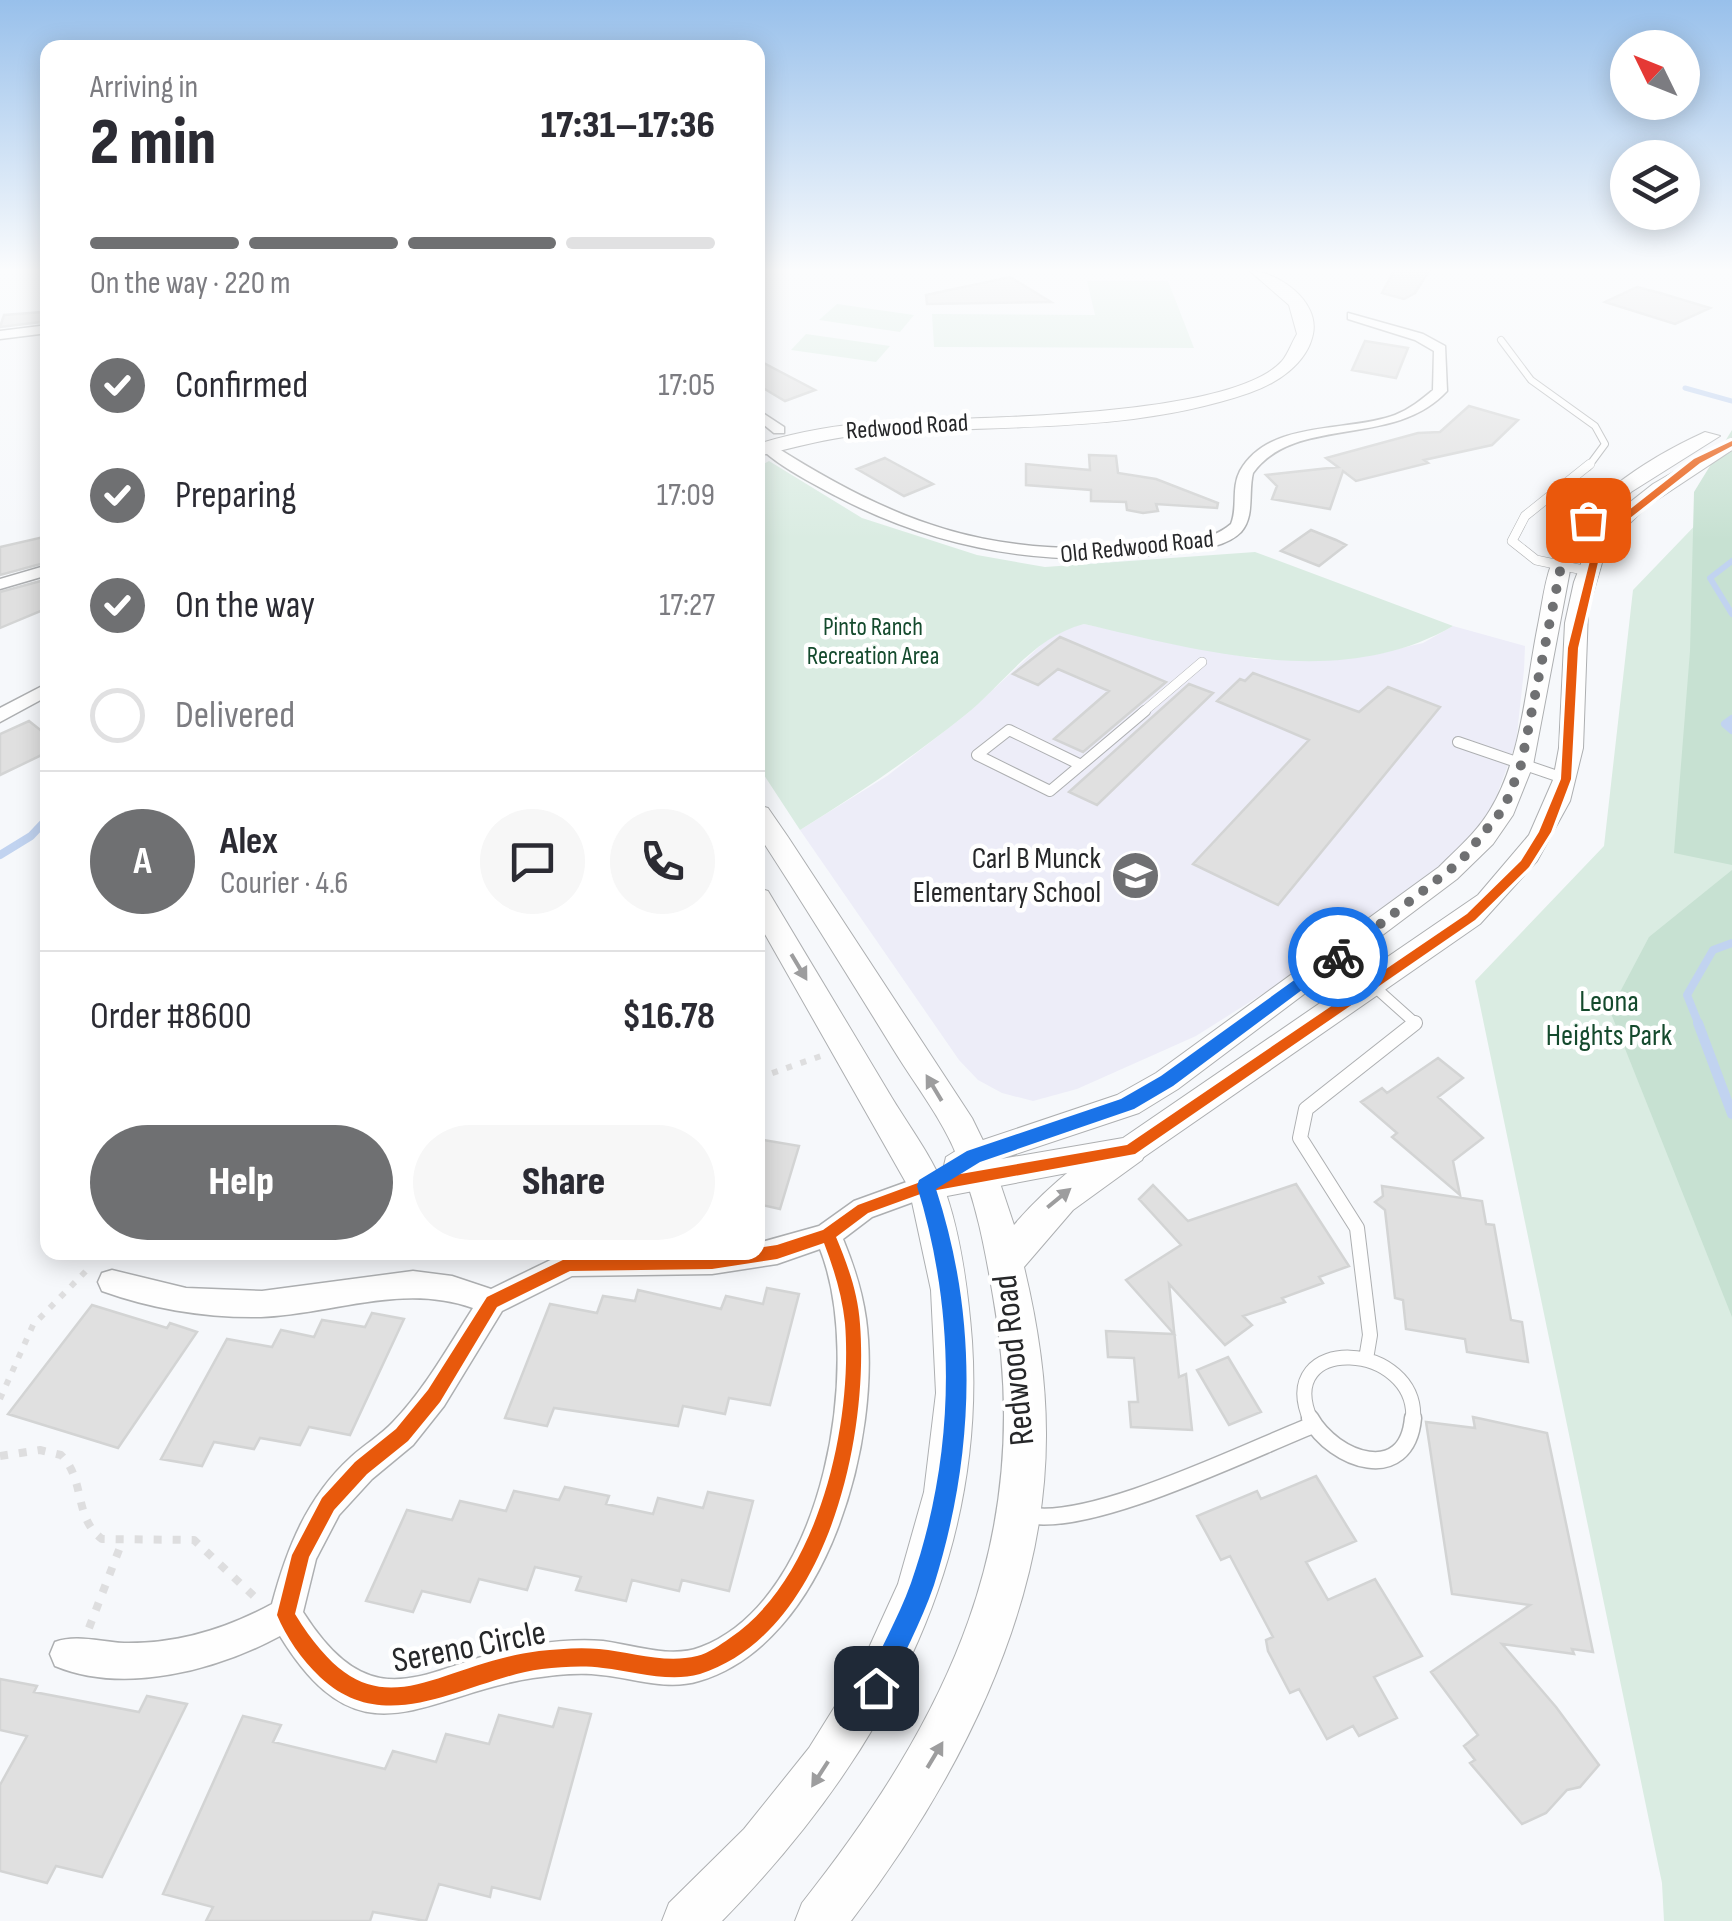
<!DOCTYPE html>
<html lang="en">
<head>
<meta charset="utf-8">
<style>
  body { margin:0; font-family:"Sofia Sans Condensed",sans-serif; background:#f7f7f7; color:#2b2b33; height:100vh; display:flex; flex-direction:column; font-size:38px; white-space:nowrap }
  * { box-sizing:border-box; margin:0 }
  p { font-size:32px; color:#7c7c81 }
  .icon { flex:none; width:55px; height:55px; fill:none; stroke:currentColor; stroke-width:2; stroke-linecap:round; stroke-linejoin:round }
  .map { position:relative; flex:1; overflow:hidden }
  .panel { position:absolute; left:40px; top:40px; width:725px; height:1220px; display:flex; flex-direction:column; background:#fff; border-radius:20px; box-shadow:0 5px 25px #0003 }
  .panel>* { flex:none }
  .needle { width:65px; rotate:313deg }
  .tools { position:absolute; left:1610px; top:30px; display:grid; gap:20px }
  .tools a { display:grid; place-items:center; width:90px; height:90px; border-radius:50%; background:#fff; box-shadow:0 5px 25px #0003; font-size:50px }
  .pin { position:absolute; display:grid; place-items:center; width:85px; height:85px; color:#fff; margin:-42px; border-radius:20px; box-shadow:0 5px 15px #0006 }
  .courier { position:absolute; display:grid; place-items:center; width:100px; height:100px; margin:-50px; border:8px solid #1a73e8; border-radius:50%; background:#fff; color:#222; box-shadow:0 2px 12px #0007 }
  .head em { font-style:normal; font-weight:800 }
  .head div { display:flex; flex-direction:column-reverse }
  .head { display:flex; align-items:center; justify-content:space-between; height:170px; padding:0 50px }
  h1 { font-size:65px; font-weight:800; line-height:75px }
  .bar { display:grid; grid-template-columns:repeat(4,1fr); gap:15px 10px; align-content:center; height:120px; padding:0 50px }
  .bar i { height:12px; border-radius:8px; background:#e1e1e2 }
  .bar .selected { background:#6f7072 }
  .bar p { grid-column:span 4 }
  .line { display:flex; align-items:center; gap:25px; padding:0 50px; border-top:2px solid #e1e1e2 }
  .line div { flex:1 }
  .round { display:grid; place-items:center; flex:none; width:105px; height:105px; border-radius:52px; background:#f7f7f7 }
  ol { padding:0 50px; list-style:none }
  li { display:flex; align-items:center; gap:30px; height:110px }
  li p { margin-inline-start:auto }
  li .icon { padding:10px; border-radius:50%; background:#6f7072; color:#fff; stroke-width:4 }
  li:last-child { color:#7c7c81 }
  li i { width:55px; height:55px; border:5px solid #e1e1e2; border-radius:50% }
  .button { display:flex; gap:20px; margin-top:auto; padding:20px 50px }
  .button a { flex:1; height:115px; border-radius:60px; background:#6f7072; color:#fff; font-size:40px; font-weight:800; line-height:115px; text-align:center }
  .button a+a { background:#f7f7f7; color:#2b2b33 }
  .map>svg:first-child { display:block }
</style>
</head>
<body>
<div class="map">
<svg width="1732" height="1921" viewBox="0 0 1732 1921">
  <rect width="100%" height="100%" fill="#f6f8fb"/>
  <path fill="#ededf8" d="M1084,624L1255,659L1294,660L1381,653L1423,643L1453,626L1525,646L1524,670L1516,743L1487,822L1419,895L1196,1036L1077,1089L1033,1101L1002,1093L978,1080L959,1060L800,830L887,776L969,712L1056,631Z"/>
  <path fill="#daece2" d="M1087,281H1168L1194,348L934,347L932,314L1095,315Z
    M837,304L914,315L900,332L819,320Z
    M806,334L890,346L876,362L791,350Z
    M769,461L862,518L977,555L1045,567L1255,552L1453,626C1341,691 1202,651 1084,624C1033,637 1004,684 964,716C911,758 857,795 800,830L758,766V467Z
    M1732,487V1921H1664L1662,1883L1475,981L1604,846L1633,590Z"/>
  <path fill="#c7e1d2" d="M1732,430V865L1674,853L1690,651L1694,492Z
    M1732,870V1317L1610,1011L1649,937Z"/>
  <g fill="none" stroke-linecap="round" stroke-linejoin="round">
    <path stroke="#c1d3f0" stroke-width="5" d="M1685,388L1732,401"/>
    <path stroke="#c1d3f0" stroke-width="6" d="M1732,561L1710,578L1732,614"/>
    <path stroke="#c1d3f0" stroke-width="8" d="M1732,719L1725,724L1732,730
      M0,855L31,836L48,818
      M1699,1025L1687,995L1713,950L1732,943"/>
    <path stroke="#c1d3f0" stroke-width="10" d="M1698,1023L1732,1114"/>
  </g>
  <path fill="#e0e0e0" stroke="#d3d4d4" stroke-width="2.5" d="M1394,271H1429L1415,293L1404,299L1382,293Z
    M1010,277L1051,302L927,304L926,295Z
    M1637,287L1660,293L1710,308L1675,324L1605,302Z
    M44,312L41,322L0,327L4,315Z
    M1365,341L1408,348L1396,378L1352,370Z
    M758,360L815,390L785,401L758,385Z
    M1469,406L1518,420L1492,445L1424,460L1428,463L1356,481L1343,471L1330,509L1272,499L1277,486L1266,475L1338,467L1326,458L1418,433L1440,432Z
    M1089,455L1116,456L1118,473L1156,479L1218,503L1217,508L1156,504L1158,511L1143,513L1127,510L1126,502L1091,501V490L1026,485V464L1090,470Z
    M885,458L933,484L904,496L857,469Z
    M1311,530L1336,540L1346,545L1319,566L1281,551Z
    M48,536V562L0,575V547Z
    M48,579V608L0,628V592Z
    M1060,637L1166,682L1083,752L1054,739L1109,691L1058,669L1038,685L1013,674Z
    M1253,673L1359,712L1388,687L1440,707L1278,905L1193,864L1309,740L1217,701L1240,679L1245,681Z
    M1189,684L1213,693L1097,805L1069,792Z
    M29,721L48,736V752L0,775V734Z
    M1438,1058L1463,1078L1438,1097L1483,1138L1453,1161L1460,1195L1392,1137L1397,1133L1361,1102L1382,1088L1387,1093Z
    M758,1139L799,1146L780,1209L758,1204Z
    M1296,1184L1349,1266L1319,1277L1323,1283L1282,1298L1285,1302L1243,1316L1252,1325L1225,1345L1169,1284L1179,1377L1186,1374L1192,1430L1131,1427L1129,1402H1138L1134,1358L1108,1357L1106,1331L1174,1334L1126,1280L1181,1245L1139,1199L1153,1185L1188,1221Z
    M1382,1186L1482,1201L1486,1224L1494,1225L1511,1320L1522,1322L1528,1362L1467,1352L1465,1339L1406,1329L1403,1300L1395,1298L1385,1210L1375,1202L1383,1196Z
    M767,1288L799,1294L770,1405L729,1398L725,1414L683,1406L678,1426L554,1408L547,1426L505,1418L550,1304L597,1313L603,1296L635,1301L638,1290L721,1309L726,1296L763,1304Z
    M92,1305L167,1328L170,1323L197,1332L118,1448L8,1414Z
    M372,1313L404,1319L350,1435L309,1427L300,1445L260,1438L254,1449L214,1442L202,1466L161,1459L227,1339L272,1347L281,1330L314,1337L322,1320L365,1327Z
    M1228,1357L1261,1412L1229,1425L1197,1370Z
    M1473,1417L1547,1433L1593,1652L1572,1649L1574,1654L1502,1644L1556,1707L1599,1765L1580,1787L1567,1790L1546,1813L1522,1824L1470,1763L1475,1760L1464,1746L1478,1735L1431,1672L1530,1605L1452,1594L1426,1422L1475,1428Z
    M1316,1476L1356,1541L1306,1562L1328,1600L1375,1579L1422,1656L1374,1677L1397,1718L1359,1736L1353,1726L1327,1739L1299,1689L1290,1693L1268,1651L1266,1640L1273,1637L1230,1556L1221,1560L1197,1516L1257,1491L1261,1499Z
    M565,1487L609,1496L606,1504L653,1514L658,1498L703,1508L708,1492L753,1501L729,1591L682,1580L679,1591L632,1580L626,1601L576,1590L581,1577L535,1567L527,1590L479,1579L470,1602L422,1591L413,1612L366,1601L407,1510L452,1520L460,1501L506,1511L514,1491L559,1500Z
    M0,1679L37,1686L34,1692L139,1712L147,1696L187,1704L102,1877L56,1866L47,1883L0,1871V1785L27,1736L0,1730Z
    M559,1708L591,1714L540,1899L492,1887L490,1897L439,1884L426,1921L373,1912L370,1921H206L213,1907L163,1894L243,1716L281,1725L273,1742L385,1769L393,1751L436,1762L446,1734L489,1744L499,1715L553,1727Z"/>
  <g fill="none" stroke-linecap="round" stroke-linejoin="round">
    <defs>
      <path id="service-far4" d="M1501,340L1531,380L1595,426L1605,444L1588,467"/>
      <path id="service-far3" d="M1588,571L1536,560L1512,541L1525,516L1590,464
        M1142,713L1202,662"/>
      <path id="service-far2" d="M1009,730L1081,765L1050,791L977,755Z
        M1458,742L1566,779
        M1081,765L1145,711
        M1340,956L1415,1023L1412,1025"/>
      <path id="service-far1" d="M1366,1359L1370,1335L1357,1228L1300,1138L1306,1109L1415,1023
        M1311,1421C1272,1332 1420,1341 1413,1421"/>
      <path id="service" d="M1310,1418C1334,1461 1407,1486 1413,1418
        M1027,1515C1090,1529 1247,1451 1313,1425"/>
      <path id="minor" d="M1348,313L1423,334L1445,346L1447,391C1394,449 1296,414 1253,473C1248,493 1255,516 1241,532C1223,550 1192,549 1169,553C1051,569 941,551 836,496C810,482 780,467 759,447L771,444C898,524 984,556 1136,547C1166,545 1208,544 1231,524C1238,507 1231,488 1240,471C1269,419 1347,433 1395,415C1410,409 1421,400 1433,390L1434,351L1415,340L1348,319Z
        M48,325V333L0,339V331Z
        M758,410L784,427V433H774L758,420Z
        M48,565V575L0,589V579Z
        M48,683V696L0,722V708Z
        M926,1175L935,1178L939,1186L935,1194L872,1217L843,1239C854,1266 862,1290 866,1319C882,1438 828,1643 699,1681C667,1691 633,1678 601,1675C579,1672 555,1675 533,1678C422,1695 361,1768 280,1636C217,1670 125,1695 55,1666L50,1654L55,1642C76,1634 101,1642 124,1643C177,1644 226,1629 272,1604C287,1548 307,1497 351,1457C364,1445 381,1435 393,1422C425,1389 448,1347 473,1308C402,1283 333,1314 261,1317C207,1318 152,1309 102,1291L98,1282L102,1273L112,1270L186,1288L262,1291L413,1271L452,1276L491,1289L567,1252H758V1243L819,1226L854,1201ZM820,1249C864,1360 826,1599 701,1647C671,1659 634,1645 603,1641C581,1639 557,1641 535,1644C431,1659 379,1731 303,1612L316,1559L339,1515L372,1479L413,1445L444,1406L502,1311L572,1276L712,1274L777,1264Z"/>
      <path id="tertiary" d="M1705,432L1720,436L1631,492L1582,546L1571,565L1533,765L1513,815L1493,844L1457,879L1178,1089L1139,1113L1001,1159L1123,1138L1478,895L1529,835L1553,780L1559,748L1565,623L1574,582L1588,545L1615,514L1653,484L1732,438V450L1646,507L1607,546L1588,610L1583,748L1570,801L1537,861L1480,924L1141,1159L926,1200L915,1196L910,1186L915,1176L943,1170L946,1157L962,1147L1117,1095L1156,1073L1439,867C1457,849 1477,832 1490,810C1522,758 1526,684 1538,625C1542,606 1544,584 1551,565C1575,503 1648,458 1705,432Z"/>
      <path id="secondary" d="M1250,271C1277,271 1320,301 1313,334C1307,364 1276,384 1249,393C1124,436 991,423 862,435C826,438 793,448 758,456V444C796,432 837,425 878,422C960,417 1229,420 1282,361C1288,354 1292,342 1297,334L1289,305Z
        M758,805L768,808L788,837L972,1118L992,1159L1014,1225C1036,1199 1107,1128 1142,1140L1147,1150L1142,1160L1073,1210L1024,1267C1037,1321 1046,1378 1046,1433C1047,1610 956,1784 851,1921H795L802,1903C949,1717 1036,1537 993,1296C985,1249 976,1200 957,1156C942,1119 916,1086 895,1052C850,979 805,906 758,834Z
        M758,888L768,891C808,958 849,1026 889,1093C906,1122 930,1153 943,1185C961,1233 968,1290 972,1341C987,1569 877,1763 722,1921H662L669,1903L744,1829L809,1748L862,1663L898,1584L924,1492L936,1393L931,1290L909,1188L758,922Z"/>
    </defs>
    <use href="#service-far4" stroke="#adafb1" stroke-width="8"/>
    <use href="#service-far3" stroke="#adafb1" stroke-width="10"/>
    <use href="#service-far2" stroke="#adafb1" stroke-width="12"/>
    <use href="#service-far1" stroke="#adafb1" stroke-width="16"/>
    <use href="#service" stroke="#adafb1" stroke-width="19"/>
    <use href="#minor" stroke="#adafb1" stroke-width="3"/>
    <use href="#tertiary" stroke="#adafb1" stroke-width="2"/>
    <use href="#secondary" stroke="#adafb1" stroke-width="2"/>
    <path stroke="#dededf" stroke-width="6" stroke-dasharray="6 9" stroke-linecap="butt" d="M758,1078L821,1056
      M0,1399L33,1325L86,1271"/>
    <path stroke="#dededf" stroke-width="8" stroke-dasharray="8 11" stroke-linecap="butt" d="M0,1456L40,1450L61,1455C86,1480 73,1517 102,1539L194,1540L257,1599
      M89,1628L122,1542"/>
    <use href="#service-far4" stroke="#fefefe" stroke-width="6"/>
    <use href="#service-far3" stroke="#fefefe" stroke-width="9"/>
    <use href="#service-far2" stroke="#fefefe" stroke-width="10"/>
    <use href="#service-far1" stroke="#fefefe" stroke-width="14"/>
    <use href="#service" stroke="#fefefe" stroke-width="16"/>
    <use href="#minor" fill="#fefefe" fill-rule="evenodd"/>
    <use href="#tertiary" fill="#fefefe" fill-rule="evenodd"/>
    <use href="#secondary" fill="#fefefe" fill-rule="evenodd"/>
    <defs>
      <path id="cycleway" d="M1732,441V446L1700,463L1616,529L1602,545L1578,648L1571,779L1551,832L1529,867L1475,920L1135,1154L926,1192L868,1213L836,1237C848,1266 858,1293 860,1324C869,1439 826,1634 700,1674C668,1683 634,1671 603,1668C583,1665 562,1667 542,1669C467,1679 388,1741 320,1677C302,1660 286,1637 277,1615L292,1555L322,1498L355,1462L396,1429L428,1390L487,1297L569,1257L712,1255L730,1252H758V1248L777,1245L823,1230L858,1205L926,1180L1127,1145L1467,914L1521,861L1539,832L1561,779L1568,648L1594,545L1610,525L1694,459ZM824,1243C834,1269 842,1295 845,1323C853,1424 819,1578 730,1638C720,1645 709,1653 697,1656C665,1664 631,1652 599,1649C579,1647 559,1649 539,1651C428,1665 375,1744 295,1614L309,1557L334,1510L367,1474L408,1441L440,1402L497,1307L570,1271L712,1269L777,1259Z"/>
    </defs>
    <use href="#cycleway" stroke="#fff" stroke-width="7"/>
    <use href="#cycleway" fill="#e8590c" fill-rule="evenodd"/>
  </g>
  <defs><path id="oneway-solid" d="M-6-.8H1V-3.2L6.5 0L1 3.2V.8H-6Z" transform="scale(2.5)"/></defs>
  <g fill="#9d9d9e">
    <use href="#oneway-solid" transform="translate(799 967) rotate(59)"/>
    <use href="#oneway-solid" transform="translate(934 1088) rotate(-121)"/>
    <use href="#oneway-solid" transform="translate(1059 1198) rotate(-39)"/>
    <use href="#oneway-solid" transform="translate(935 1755) rotate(-59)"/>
    <use href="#oneway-solid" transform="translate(820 1774) rotate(123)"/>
  </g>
  <linearGradient id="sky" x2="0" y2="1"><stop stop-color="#98c0eb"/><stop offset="0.5" stop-color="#fbfcfd"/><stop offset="1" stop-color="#fbfcfd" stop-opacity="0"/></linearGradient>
  <rect width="1732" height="540" fill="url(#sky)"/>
  <path fill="#1a73e8" d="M1332,953L1346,957L1173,1086L1134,1109L980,1162L936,1189C979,1320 975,1454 934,1585C921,1623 901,1660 884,1696L876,1700L867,1696L863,1688C878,1653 898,1619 911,1583C956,1454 957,1316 917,1186L919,1180L967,1151L1121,1099L1161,1076Z"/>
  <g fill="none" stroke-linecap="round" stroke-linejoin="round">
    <path stroke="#6f7072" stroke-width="10" stroke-dasharray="0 18" d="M1338,957L1460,862L1504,808L1521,765L1561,566L1588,520"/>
  </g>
  <defs>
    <symbol id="school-disc" viewBox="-11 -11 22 22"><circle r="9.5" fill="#6f7072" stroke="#fff"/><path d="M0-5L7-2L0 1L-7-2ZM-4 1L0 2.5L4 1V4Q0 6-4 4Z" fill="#fff"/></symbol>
  </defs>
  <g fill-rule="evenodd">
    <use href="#school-disc" x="1108" y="848" width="55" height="55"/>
  </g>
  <g text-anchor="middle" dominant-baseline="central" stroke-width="9" stroke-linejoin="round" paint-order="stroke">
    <g font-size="25" fill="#262729" stroke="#fff">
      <text transform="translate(907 427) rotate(-4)">Redwood Road</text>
      <text transform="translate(1137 547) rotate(-6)">Old Redwood Road</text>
    </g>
    <g font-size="25" fill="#144a2d" stroke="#fff">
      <text x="873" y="627">Pinto Ranch<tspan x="873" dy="29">Recreation Area</tspan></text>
    </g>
    <g font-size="30" fill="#262729" stroke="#fff" text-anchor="end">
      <text x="1101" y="859">Carl B Munck<tspan x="1101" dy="34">Elementary School</tspan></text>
    </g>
    <g font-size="30" fill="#144a2d" stroke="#fff">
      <text x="1609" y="1002">Leona<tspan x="1609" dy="34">Heights Park</tspan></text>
    </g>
    <g font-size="35" fill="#262729" stroke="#fff">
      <text transform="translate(1014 1360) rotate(-96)">Redwood Road</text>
      <text transform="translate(469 1647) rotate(-11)">Sereno Circle</text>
    </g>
  </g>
</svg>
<div class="tools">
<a><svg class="needle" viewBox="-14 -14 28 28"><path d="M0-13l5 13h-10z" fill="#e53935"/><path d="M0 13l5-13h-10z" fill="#7c7c81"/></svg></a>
<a><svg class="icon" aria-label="layers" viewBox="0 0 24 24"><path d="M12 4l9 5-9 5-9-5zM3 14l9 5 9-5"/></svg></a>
</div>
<div class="pin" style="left:1588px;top:520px;background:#ea580c"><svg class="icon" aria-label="bag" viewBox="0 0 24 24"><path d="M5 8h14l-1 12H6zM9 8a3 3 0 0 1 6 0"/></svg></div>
<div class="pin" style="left:876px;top:1688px;background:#1f2937"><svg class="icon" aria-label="home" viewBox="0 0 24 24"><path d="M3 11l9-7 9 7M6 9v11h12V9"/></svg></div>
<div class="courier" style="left:1338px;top:957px"><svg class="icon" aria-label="bike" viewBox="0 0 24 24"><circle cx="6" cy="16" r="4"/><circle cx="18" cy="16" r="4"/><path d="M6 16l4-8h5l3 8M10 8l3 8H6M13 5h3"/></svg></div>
<section class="panel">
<div class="head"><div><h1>2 min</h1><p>Arriving in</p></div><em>17:31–17:36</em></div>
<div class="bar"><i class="selected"></i><i class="selected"></i><i class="selected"></i><i></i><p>On the way · 220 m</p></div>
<ol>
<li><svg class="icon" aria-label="check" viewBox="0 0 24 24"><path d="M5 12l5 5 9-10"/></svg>Confirmed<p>17:05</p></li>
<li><svg class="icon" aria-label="check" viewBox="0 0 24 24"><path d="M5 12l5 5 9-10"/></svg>Preparing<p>17:09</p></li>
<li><svg class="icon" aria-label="check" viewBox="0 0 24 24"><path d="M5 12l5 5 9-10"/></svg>On the way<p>17:27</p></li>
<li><i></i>Delivered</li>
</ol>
<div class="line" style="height:180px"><b class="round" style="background:#6f7072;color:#fff">A</b><div><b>Alex</b><p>Courier · 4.6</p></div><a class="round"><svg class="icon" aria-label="chat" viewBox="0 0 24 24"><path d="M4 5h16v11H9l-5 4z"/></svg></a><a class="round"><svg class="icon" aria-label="phone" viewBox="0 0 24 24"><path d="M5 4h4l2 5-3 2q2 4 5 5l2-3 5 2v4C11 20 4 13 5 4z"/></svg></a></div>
<div class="line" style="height:130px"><div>Order #8600</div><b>$16.78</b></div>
<div class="button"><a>Help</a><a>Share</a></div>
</section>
</div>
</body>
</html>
